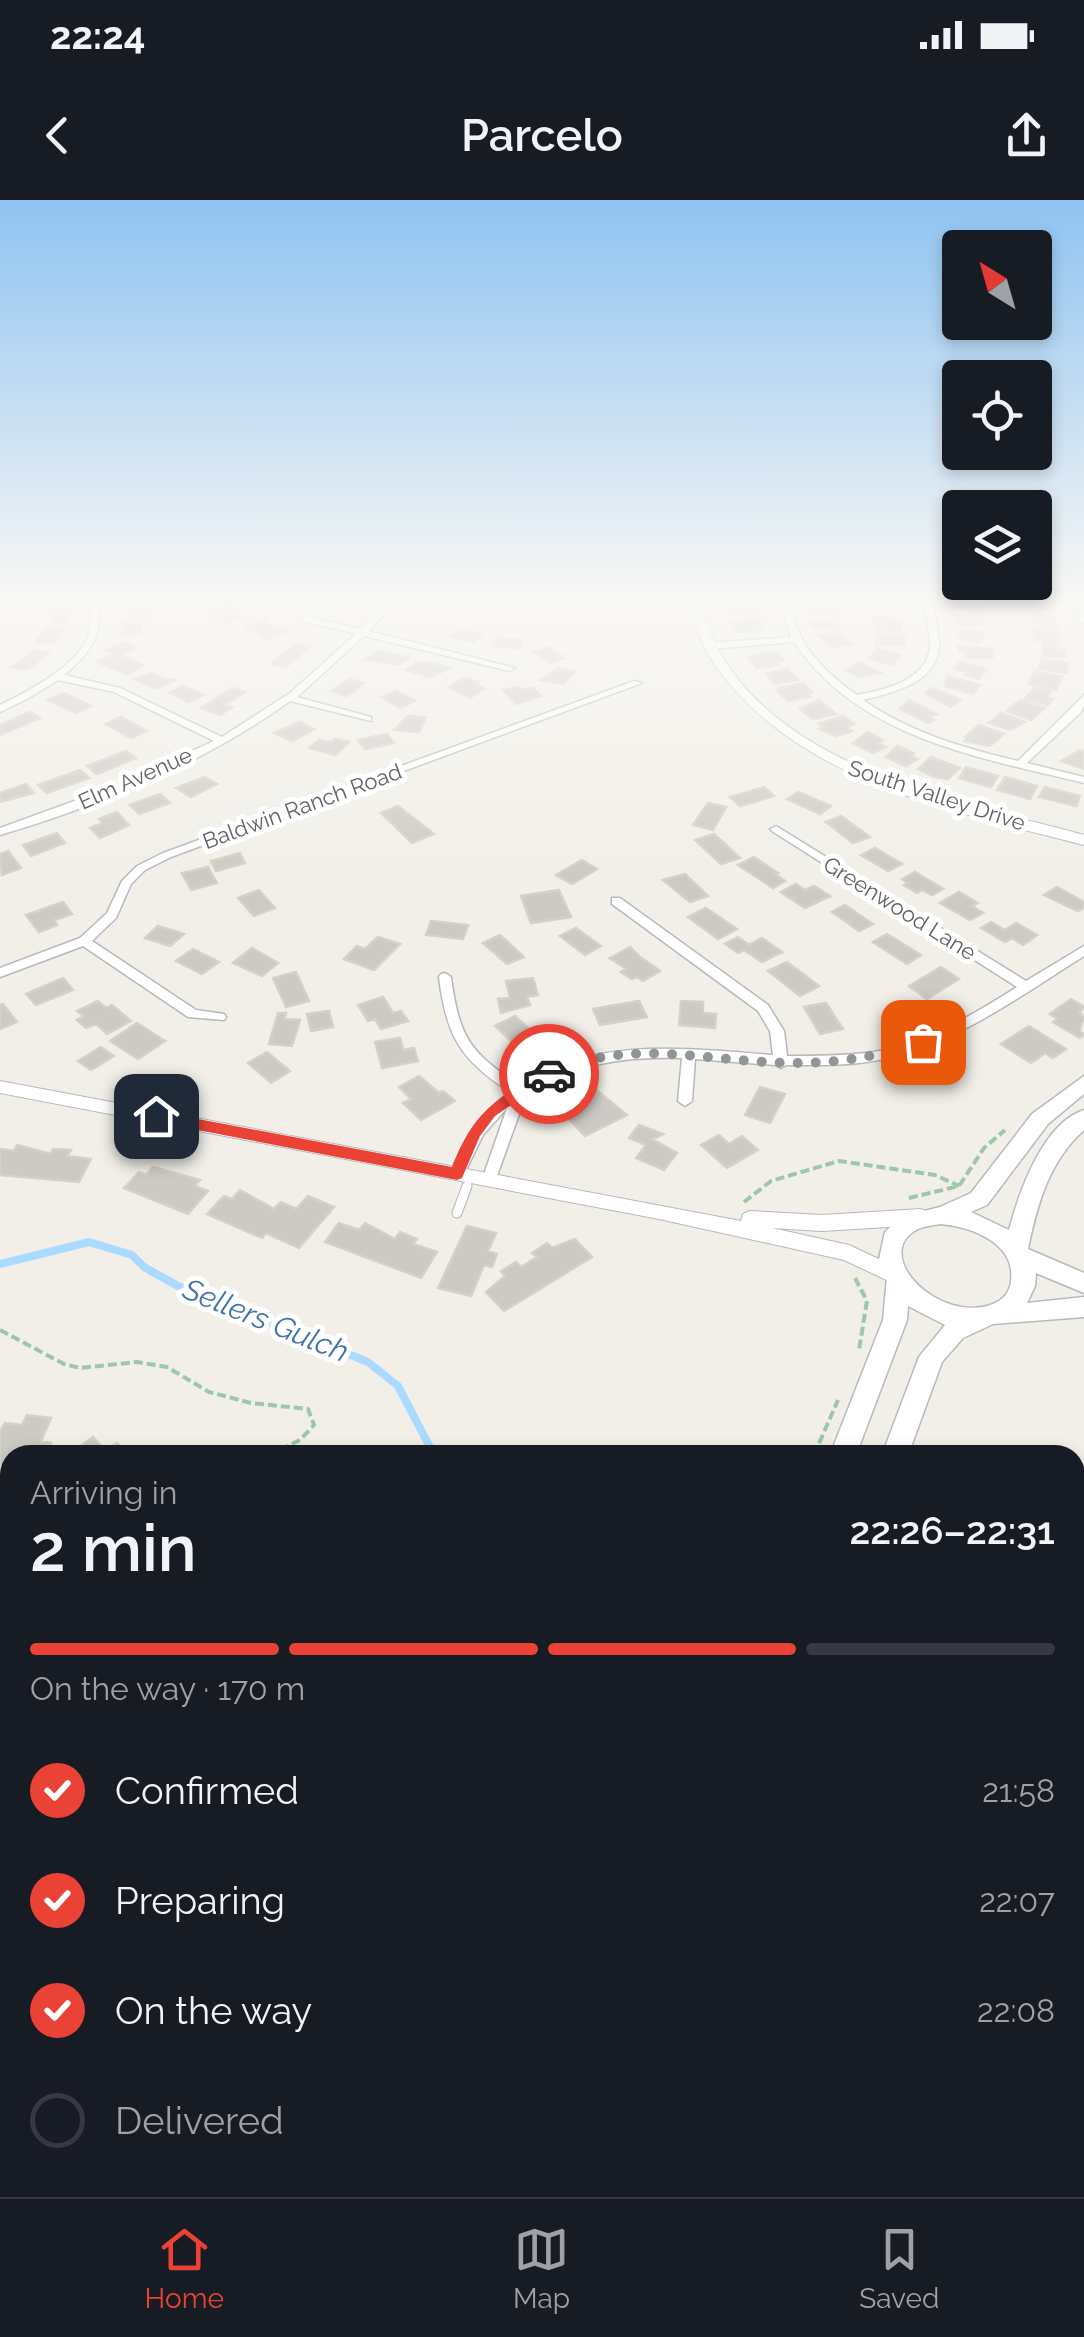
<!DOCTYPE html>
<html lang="en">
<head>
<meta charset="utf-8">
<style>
  body { margin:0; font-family:Raleway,sans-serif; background:#20242c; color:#f1f3f6; height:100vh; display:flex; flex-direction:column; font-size:38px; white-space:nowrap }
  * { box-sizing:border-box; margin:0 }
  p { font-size:32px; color:#9ea1a6 }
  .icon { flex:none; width:55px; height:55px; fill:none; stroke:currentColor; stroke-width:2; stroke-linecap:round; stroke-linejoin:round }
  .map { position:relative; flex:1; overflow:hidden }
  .side { position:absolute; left:0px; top:1245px; width:1085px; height:752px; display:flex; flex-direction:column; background:#171b24; border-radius:30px 30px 0 0; box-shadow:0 5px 15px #0003 }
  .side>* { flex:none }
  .needle { width:65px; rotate:323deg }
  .tools { position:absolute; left:942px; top:30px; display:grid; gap:20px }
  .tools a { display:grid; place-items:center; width:110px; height:110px; border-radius:10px; background:#171b24; box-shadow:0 5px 15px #0003; font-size:50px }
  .pin { position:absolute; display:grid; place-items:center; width:85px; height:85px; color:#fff; margin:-42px; border-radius:20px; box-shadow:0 5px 15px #0006 }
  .courier { position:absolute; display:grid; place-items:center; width:100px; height:100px; margin:-50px; border:8px solid #ea4335; border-radius:50%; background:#fff; color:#222; box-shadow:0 2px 12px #0007 }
  .head em { font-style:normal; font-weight:600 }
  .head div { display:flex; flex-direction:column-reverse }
  .head { display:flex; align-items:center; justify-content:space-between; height:170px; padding:0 30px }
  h1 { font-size:65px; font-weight:600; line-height:75px }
  .bar { display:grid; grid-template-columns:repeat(4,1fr); gap:15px 10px; align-content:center; height:120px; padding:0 30px }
  .bar i { height:12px; border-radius:8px; background:#363941 }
  .bar .active { background:#ea4335 }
  .bar p { grid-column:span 4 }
  ol { padding:0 30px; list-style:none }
  li { display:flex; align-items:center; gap:30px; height:110px }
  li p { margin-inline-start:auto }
  li .icon { padding:10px; border-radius:50%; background:#ea4335; color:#fff; stroke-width:4 }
  li:last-child { color:#9ea1a6 }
  li i { width:55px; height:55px; border:5px solid #363941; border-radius:50% }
  .status { display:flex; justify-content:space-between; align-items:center; height:70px; padding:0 50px; background:#171b24; direction:ltr }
  .status svg { height:28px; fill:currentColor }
  header { display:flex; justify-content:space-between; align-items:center; height:130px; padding:0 30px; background:#171b24; font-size:45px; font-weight:600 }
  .dock { display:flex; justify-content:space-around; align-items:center; height:140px; border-top:2px solid #363941; background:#171b24; font-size:28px; color:#9ea1a6 }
  .dock a { display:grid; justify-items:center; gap:5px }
  .dock .active { color:#ea4335 }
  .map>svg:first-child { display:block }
</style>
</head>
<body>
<div class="status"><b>22:24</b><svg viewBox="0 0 49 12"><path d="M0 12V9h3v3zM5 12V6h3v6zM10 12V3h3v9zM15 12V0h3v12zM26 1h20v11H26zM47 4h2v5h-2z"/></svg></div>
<header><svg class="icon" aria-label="back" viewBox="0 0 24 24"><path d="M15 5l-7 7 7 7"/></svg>Parcelo<svg class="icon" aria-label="share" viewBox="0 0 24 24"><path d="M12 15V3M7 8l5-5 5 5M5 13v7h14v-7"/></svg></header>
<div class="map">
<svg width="1084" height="1997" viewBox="0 0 1084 1997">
  <rect width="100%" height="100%" fill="#f1efe8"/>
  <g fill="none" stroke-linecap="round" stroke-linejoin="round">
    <path stroke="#aadaff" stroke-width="8" d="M0,1064L89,1042L132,1055L144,1067L178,1086L368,1162L398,1186L434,1255"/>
    <path stroke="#aadaff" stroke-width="9" d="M1075,1559L1084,1563"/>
  </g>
  <path fill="#cccac5" stroke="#d6d1c6" stroke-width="2.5" d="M234,399L243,407L237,408L242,418L224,423L207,413L214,411L210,408L218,406L215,403Z
    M952,401L985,404V413L957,410Z
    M149,403V416L129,418L133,404Z
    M746,403L759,404L758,416L734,415L736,406L746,407Z
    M814,404L840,407L837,416L811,413Z
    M70,408L68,423L52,425L53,410Z
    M1034,414L1052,415L1058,428L1035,425Z
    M954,415L983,418L984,422L978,421V426L955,425Z
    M871,416L902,419L901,432L877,430Z
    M264,419L271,427L277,425L288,431L266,439L244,427Z
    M760,419L764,428H757L758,432H737L732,421Z
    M810,419L836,422L839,431L813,427Z
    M141,421L142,434L122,436V423Z
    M45,428L64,429L55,443H35Z
    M1032,428L1057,430L1059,442L1035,440Z
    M460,429L483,435L473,442L450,436Z
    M955,430L983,432L984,437H979L980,442L962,440Z
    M877,434L905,436V444L876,446Z
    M818,435H843L851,445L832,447Z
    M495,438L523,440L520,448L491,446Z
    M125,442L138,448L121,455L144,465L127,474L97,462L114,454L106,450Z
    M1042,443L1056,444L1057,449L1064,450L1066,457L1044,456Z
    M295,444L310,446L286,467L271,464Z
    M958,446L992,449L993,458H967L966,451H959Z
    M549,447L565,458L550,463L534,452Z
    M878,449L901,455L892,465L869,458Z
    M35,450L50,453L26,470L11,467Z
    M379,450L409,458L399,465L366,459Z
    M776,451L784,460L775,461L778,465L757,468L748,457Z
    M1041,459L1068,463L1067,473L1039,469Z
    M859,462L881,473L860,477L847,471Z
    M960,462L987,469L979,479L965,475L967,472L955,469Z
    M416,463H431L450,468L430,477L406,470Z
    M558,468L575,472L563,484L541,480Z
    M787,469L798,480L775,484L766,474Z
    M1035,471L1062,477L1056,490L1029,484Z
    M152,473L164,479L176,480L155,489L134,479Z
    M947,476L980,485L973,494L945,486Z
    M463,478L478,482L474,484L484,488L470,498L449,487Z
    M349,479L364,483L347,496L332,491Z
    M803,483L812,492L806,493L810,497L788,501L778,492V488Z
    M183,486L203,495L189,502L169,493Z
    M519,487L522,490L533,488L541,496L516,504L503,490Z
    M1035,487L1051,492L1047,497L1053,499L1048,505L1025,499Z
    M233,488L245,492L225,505L232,507L220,515L201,508Z
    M932,488L961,500L950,507L925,493Z
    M397,491L415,501L400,508L382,497Z
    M64,493L91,506L75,513L48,500Z
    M819,500L836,514L813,519L800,509Z
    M909,500L937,514L929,517L934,520L928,523L900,509Z
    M1020,500L1045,508L1031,520L1007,511Z
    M30,512L40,518L0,535V525Z
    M1001,513L1025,522L1010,530L989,523Z
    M408,516L426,517L419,532L394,530Z
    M843,516L854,524L846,527L852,531L836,536L819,529L823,527L819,524Z
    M121,517L147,531L131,538L106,524Z
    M299,522L314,529L292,541L274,533Z
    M979,525L1004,534L990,546L965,541L968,539L965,537Z
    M868,532L883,540L878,543L886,547L873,553L853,543Z
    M387,534L394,543L365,549L358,540Z
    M335,539L349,542L336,555L309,548L319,540L331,542Z
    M897,546L914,553L910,556L918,559L906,566L886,557Z
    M1080,550L1084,551V569L1061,561Z
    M126,551L136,558L97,574L87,566Z
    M931,557L960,568L948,579L934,577L918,569Z
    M966,567L998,576L991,587L959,578Z
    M80,570L89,578L47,593L38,585Z
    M205,577L217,584L191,597L176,588Z
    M1005,577L1037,586L1030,599L997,590Z
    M26,584L34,593L0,602V593Z
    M764,587L774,596L740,606L730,597Z
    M1045,587L1080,596L1076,606L1039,597Z
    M798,592L831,606L820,614L787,599Z
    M160,594L170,603L139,614L130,605Z
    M708,603L726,607L713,630L693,625Z
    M398,606L434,634L412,643L381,613Z
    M117,612L129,625L100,638L90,628L103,623L99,619Z
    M841,616L870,637L853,643L826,622Z
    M57,633L65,643L31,656L23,645Z
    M714,634L740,658L721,664L695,640Z
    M875,648L902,664L888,671L861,655Z
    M8,651L21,668L2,675L0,654Z
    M240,653L245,663L216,671L211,661Z
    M754,657L778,673L775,674L785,681L773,688L738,665Z
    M582,660L597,669L572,684L556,675Z
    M208,667L217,683L191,690L182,673Z
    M915,672L943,689L932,695L922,690L917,693L904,685L908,683L902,679Z
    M685,674L708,696L690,702L663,680Z
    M796,684L805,690L814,686L830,696L805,708L781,692Z
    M1057,687L1084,702V707L1078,711L1044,695Z
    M259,690L275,708L254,716L238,698Z
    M559,690L571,717L531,723L521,696Z
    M959,692L978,703L972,706L983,713L970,720L940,703Z
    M63,702L72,714L54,720L57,725L39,732L26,715Z
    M845,705L873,724L859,731L832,712Z
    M706,708L737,729L718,739L688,717Z
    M431,721L468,725L463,739L426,735Z
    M991,722L1005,730L1016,723L1037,735L1023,745L1012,738L1005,742L981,728Z
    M158,726L184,734L170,746L145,738Z
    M576,728L601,746L585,755L560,736Z
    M887,734L921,755L907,764L873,742Z
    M500,735L524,757L507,764L483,743Z
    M378,737L400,744L374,770L344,759L357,746L365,749Z
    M738,737L749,745L762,738L782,752L762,762L744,750L738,753L725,744Z
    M630,747L639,756L660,771L643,781L637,777L632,779L621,772L626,769L610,758Z
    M252,748L278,763L262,776L233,763Z
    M193,749L219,762L202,774L176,761Z
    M787,762L819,786L800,796L768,771Z
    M941,767L959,779L927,799L909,786Z
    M296,772L309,801L286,807L273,778Z
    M63,778L73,790L36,805L26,794Z
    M533,778L538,795L527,797L530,805L501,813L498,799L510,798L506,781Z
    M383,797L393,813L401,811L408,821L381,829L375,819L368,821L358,805Z
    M1071,799L1084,807L1079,813L1084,816L1080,831L1084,835L1080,838L1053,822L1058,819L1050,814Z
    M98,801L106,808L112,805L131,821L107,834L96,824L86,828L77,820L84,816L77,811Z
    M639,801L647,817L600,825L593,809Z
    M681,801L703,802V813L716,814L715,828L679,825Z
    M826,803L843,829L820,834L804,807Z
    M3,804L17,822L0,829V805Z
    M329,811L333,827L311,831L307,814Z
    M278,813H286L284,819L300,820L292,846L269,844Z
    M515,816L540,839L520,849L495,826Z
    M137,823L165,841L138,859L110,841Z
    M1029,826L1066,849L1053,858L1045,853L1031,863L1001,844Z
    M400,838L403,850L414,848L418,861L382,868L375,842Z
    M101,847L114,856L91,870L78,861Z
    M267,852L290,871L271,883L248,863Z
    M419,876L439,893L443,891L455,901L421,920L403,903L411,899L399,887Z
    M760,887L785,894L770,923L745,915Z
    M594,888L627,915L585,936L556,906Z
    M639,925L663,934L652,939L677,953L664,970L636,958L646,945L629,938Z
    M719,935L729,944L742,936L758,950L727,968L701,945Z
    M17,945L51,954L53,949L71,950L67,956L91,959L79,982L0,975V949L14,951Z
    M153,967L200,980L195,986L208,991L188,1014L124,988L139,972L146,975Z
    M240,990L274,1009L281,1002L296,1009L308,996L334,1007L299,1048L266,1033L262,1038L207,1014L224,996L232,999Z
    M339,1023L359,1030L365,1023L395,1039L400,1032L417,1039L413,1044L437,1052L421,1078L325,1042Z
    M467,1026L496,1033L488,1051L497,1054L492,1067L484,1065L471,1096L438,1088Z
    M575,1039L592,1057L504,1111L486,1092L505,1076L501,1071L516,1062L521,1067L537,1057L532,1053L547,1043L552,1048Z
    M27,1215L51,1218L41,1241L51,1243L46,1255H10V1265L0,1264V1232L5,1223L22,1225Z
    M93,1237L105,1250L117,1243L127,1255H68Z"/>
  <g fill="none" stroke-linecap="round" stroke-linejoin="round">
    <defs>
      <path id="service-far2" d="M466,988L471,976"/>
      <path id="service-far1" d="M457,1013L467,986"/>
      <path id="service" d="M0,1659L10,1656
        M0,1751L10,1747
        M0,1864L10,1861"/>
      <path id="minor" d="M90,395H98C103,435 94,450 64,475L120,488L222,537L290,493L356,434L307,422L258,395H269L313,418L360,429L395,395H404L368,431L515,468L510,471L364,436L297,497L371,517V521L290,501C204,563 101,605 0,635V628L110,588L214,541L114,492L58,480L27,499L0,512V505C27,492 78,466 88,436C93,423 91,409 90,395Z
        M785,395H793C788,438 824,472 857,495C884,490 930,480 930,444C930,427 924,412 924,395H932C933,411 938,427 939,443C940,482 893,493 863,500C909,532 963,548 1018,561L1084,495V506L1081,512L1027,563L1084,577V583C978,557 858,538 794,442L710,449L705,446L710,443L791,437L784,415Z
        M1080,395H1084V423L1080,420Z
        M634,481L642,483L171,657L145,670L131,684L116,718L92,741L196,810L224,814L226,817L224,820L188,817L83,746L0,777V768L80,738L107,713L122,681L137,666L163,653Z
        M776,626L1026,781L1084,746V756C1019,797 956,844 879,860C848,866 817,865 786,865L781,868L775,865L695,859L692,901L685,906L678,901L682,858C626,856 574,863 526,895L494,984H484L482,980L507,908L483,935L462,978H452L450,974C464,940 479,914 510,892C460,860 446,835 439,777L441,774L445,773L451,777C459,836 469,853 520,885C596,836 688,849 773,855L770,831L758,811L612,704V698H620L768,805L784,831L787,856C816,856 845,856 874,852C926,843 973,815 1017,787L772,631L770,629Z
        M504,1988H530L534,1997H508Z"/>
      <path id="tertiary" d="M683,395H695C705,416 711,439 723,458C794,573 964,602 1084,635V645C954,611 797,582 715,465C700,444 694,418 683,395Z
        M0,881L741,1021L743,1014L750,1011L822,1015L921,1009L928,1012L931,1017L928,1022L921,1025L822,1031L772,1028L849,1045L902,1070L906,1076L902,1082L895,1084L844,1060L659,1019L0,893Z"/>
      <path id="secondary" d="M1084,876V894L1048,924L987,1005L971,1012L1009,1030C1019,992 1043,923 1084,910V930C1049,961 1037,1005 1028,1049L1084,1073V1093L1036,1073L1035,1086L1027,1103L1084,1097V1117L993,1124L963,1138L942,1162L908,1255H882L919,1157L945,1125L908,1106L907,1120L856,1255H830L883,1120L887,1078L879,1059L885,1032L901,1017L940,1007L971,993L1032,914ZM941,1024C972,1027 1016,1043 1011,1081C1010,1092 1003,1100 993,1104C939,1125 869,1054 918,1029C925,1026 934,1025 941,1024Z
        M86,1988H137L133,1997H82Z
        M240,1988H291L287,1997H236Z"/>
    </defs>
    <use href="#service-far2" stroke="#b5b8bc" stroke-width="9"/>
    <use href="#service-far1" stroke="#b5b8bc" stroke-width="11"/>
    <use href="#service" stroke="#b5b8bc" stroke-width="14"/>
    <use href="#minor" stroke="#b5b8bc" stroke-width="3"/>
    <use href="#tertiary" stroke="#b5b8bc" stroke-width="2"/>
    <use href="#secondary" stroke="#b6babf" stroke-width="3"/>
    <path stroke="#9cc7a9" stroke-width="4" stroke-dasharray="9 4" stroke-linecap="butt" d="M909,998L959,986L984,948L1005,930
      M744,1002L771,981L839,961L935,975L959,986
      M855,1078L867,1101L859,1150
      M0,1130L64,1164L80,1168L137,1162L167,1167L209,1192L251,1203L308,1209L314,1225L300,1240L269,1255
      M814,1255L838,1200"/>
    <path stroke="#9cc7a9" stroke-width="5" stroke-dasharray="15 8" stroke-linecap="butt" d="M8,1997L26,1988"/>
    <use href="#service-far2" stroke="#fff" stroke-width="6"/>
    <use href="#service-far1" stroke="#fff" stroke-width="9"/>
    <use href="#service" stroke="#fff" stroke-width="11"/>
    <use href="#minor" fill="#fff" fill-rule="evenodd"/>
    <use href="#tertiary" fill="#fff" fill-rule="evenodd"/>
    <use href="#secondary" fill="#fff" fill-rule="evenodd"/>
  </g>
  <linearGradient id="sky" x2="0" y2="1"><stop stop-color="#8fc3f1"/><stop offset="0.59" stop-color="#f9f8f5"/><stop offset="1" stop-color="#f9f8f5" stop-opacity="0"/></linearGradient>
  <rect width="1084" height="675" fill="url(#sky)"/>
  <path fill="#ea4335" d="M544,870L557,874L495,916L480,936L462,978L457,980L156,922L148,916L156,911L452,967C475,909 494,902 544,870Z"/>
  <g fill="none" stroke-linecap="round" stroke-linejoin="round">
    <path stroke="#929495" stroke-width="10" stroke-dasharray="0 18" d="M549,874C627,837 704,861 786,863C833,864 878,857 923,842"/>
  </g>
  <g text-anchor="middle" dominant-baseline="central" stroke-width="10" stroke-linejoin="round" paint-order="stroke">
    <g font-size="22" fill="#5f6368" stroke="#fff">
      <text transform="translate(135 578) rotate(-24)">Elm Avenue</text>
      <text transform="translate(937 595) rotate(18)">South Valley Drive</text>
      <text transform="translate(302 606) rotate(-20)">Baldwin Ranch Road</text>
      <text transform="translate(900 708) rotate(32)">Greenwood Lane</text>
    </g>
    <g font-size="30" font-style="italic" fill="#4174aa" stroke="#fff">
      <text transform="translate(266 1120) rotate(22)">Sellers Gulch</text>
    </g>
  </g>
</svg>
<div class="tools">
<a><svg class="needle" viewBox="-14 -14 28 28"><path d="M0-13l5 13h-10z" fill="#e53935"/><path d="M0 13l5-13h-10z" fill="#9ea1a6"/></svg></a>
<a><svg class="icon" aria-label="locate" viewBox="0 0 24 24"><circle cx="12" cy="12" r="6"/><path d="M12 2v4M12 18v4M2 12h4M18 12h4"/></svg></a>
<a><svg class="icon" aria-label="layers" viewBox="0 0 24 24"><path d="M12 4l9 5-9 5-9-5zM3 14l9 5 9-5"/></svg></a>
</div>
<div class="pin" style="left:923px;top:842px;background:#ea580c"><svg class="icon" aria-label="bag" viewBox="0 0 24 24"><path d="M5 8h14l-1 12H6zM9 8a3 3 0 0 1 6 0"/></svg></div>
<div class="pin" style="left:156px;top:916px;background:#1f2937"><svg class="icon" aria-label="home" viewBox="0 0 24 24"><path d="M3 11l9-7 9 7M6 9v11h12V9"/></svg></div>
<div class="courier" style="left:549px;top:874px"><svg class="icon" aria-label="car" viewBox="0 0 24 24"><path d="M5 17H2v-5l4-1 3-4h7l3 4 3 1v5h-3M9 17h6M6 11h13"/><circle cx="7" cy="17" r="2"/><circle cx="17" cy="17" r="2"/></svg></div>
<section class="side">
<div class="head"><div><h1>2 min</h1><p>Arriving in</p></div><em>22:26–22:31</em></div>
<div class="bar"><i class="active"></i><i class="active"></i><i class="active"></i><i></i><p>On the way · 170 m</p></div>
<ol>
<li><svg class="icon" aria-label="check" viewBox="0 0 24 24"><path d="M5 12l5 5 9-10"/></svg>Confirmed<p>21:58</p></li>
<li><svg class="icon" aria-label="check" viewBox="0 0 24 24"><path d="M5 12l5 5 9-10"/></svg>Preparing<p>22:07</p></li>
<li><svg class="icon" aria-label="check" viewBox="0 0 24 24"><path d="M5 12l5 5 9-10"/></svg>On the way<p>22:08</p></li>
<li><i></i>Delivered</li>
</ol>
</section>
</div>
<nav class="dock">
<a class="active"><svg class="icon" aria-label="home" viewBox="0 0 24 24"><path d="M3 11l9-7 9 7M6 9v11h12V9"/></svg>Home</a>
<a><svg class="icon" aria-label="map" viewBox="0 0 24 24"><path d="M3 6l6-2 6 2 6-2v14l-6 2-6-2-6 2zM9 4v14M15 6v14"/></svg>Map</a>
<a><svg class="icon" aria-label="saved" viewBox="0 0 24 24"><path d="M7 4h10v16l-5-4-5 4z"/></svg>Saved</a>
</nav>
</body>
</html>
